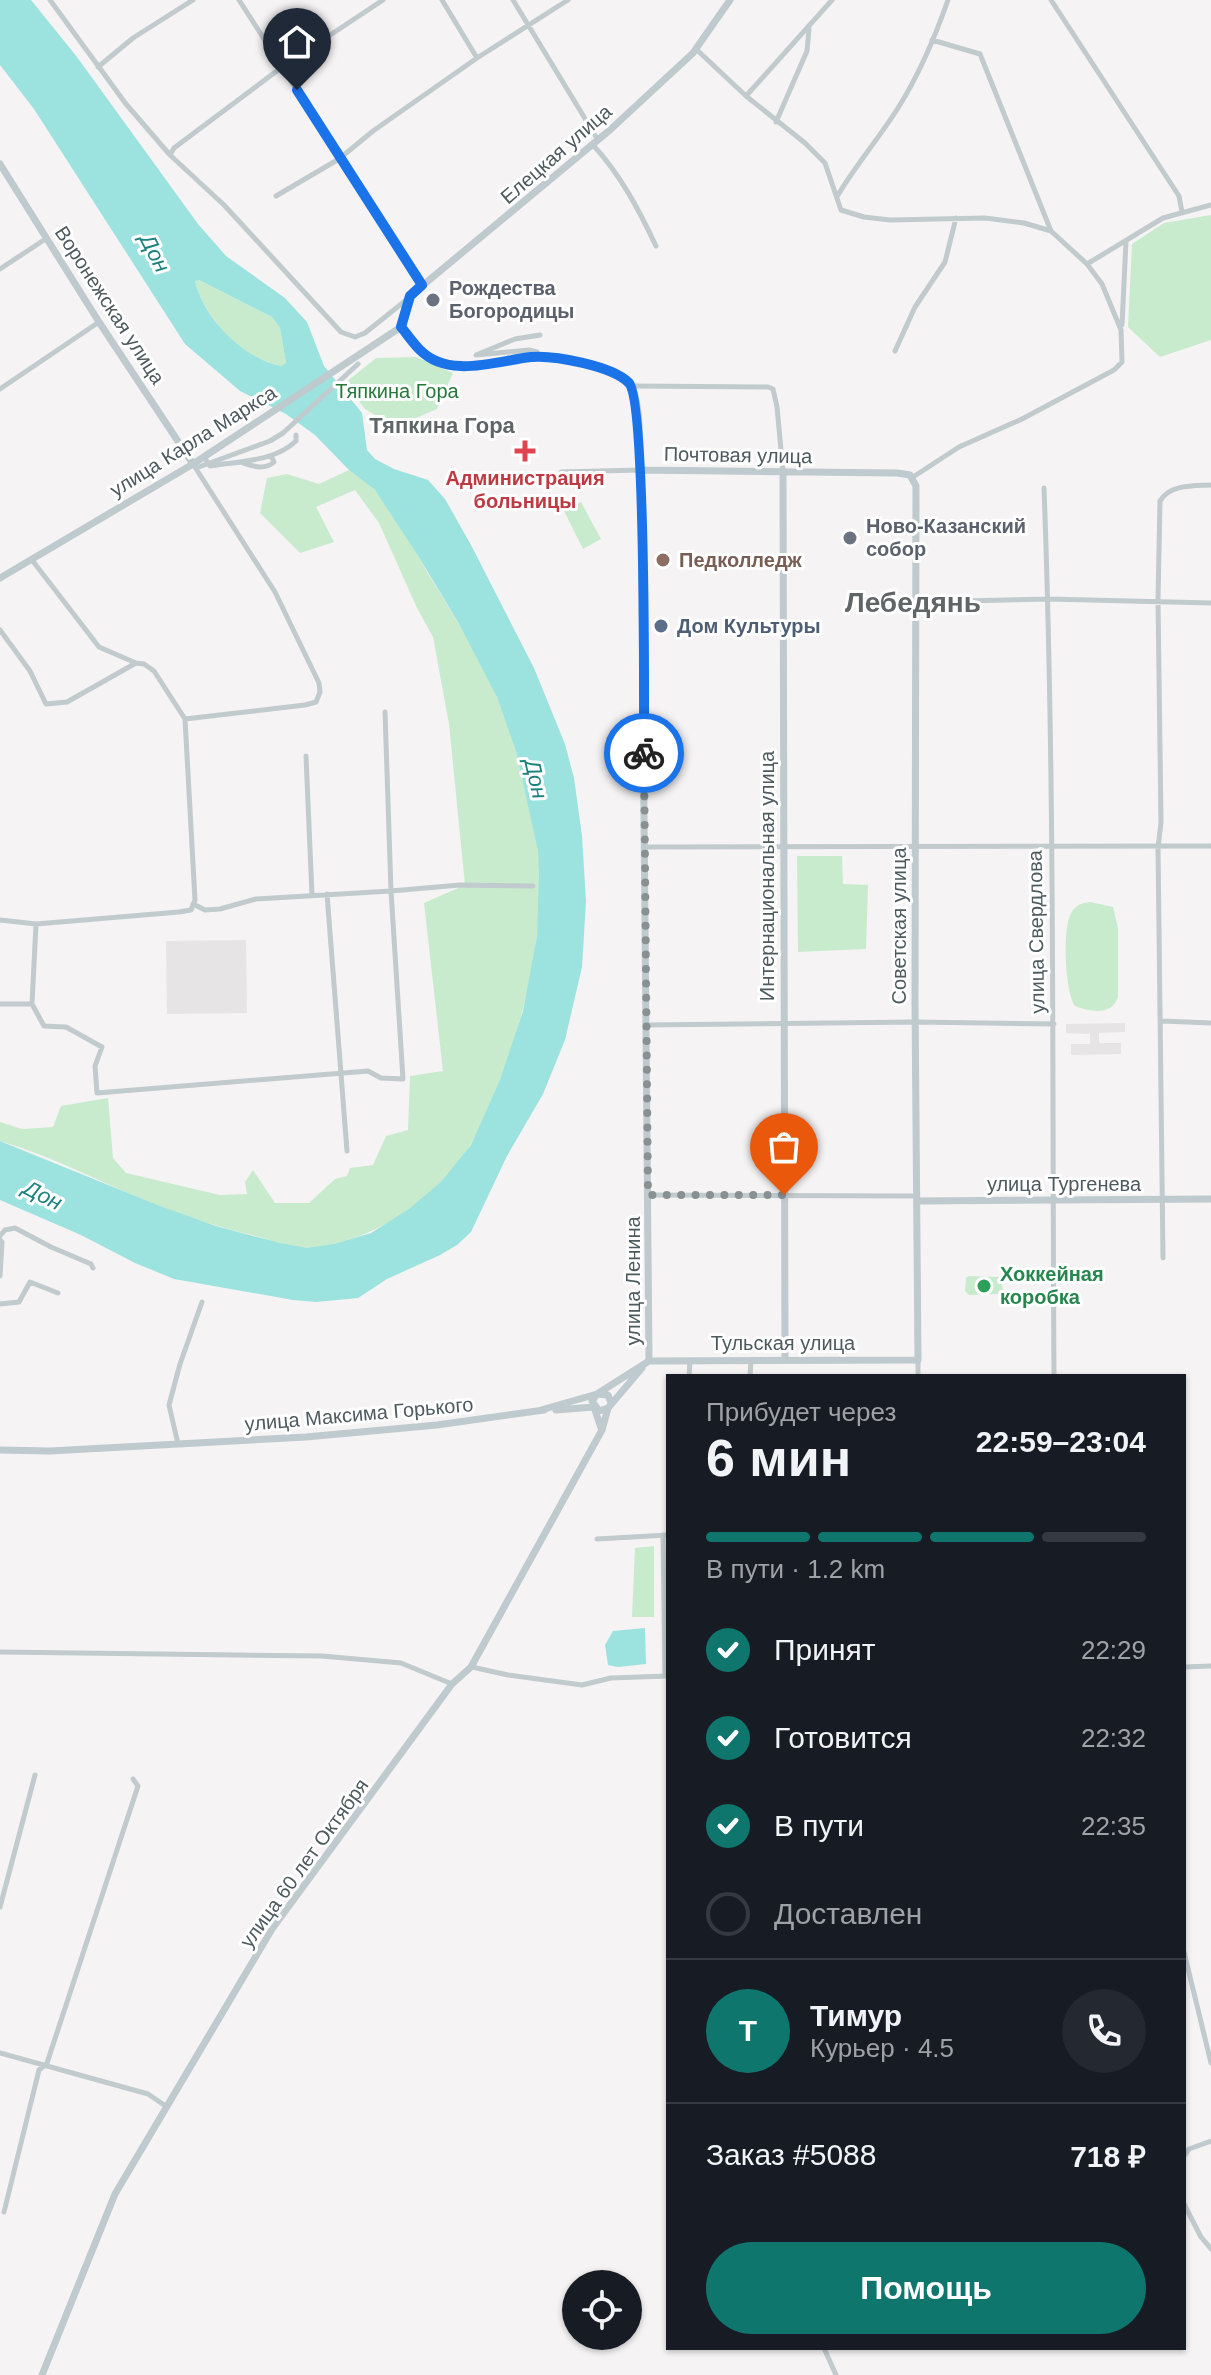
<!DOCTYPE html>
<html lang="ru">
<head>
<meta charset="utf-8">
<style>
  body { margin:0; font-family:Helvetica,sans-serif; background:#242831; color:#f1f3f6; height:100vh; display:flex; flex-direction:column; font-size:30px; white-space:nowrap }
  * { box-sizing:border-box; margin:0 }
  p { font-size:26px; color:#9ea1a6 }
  .icon { flex:none; width:44px; height:44px; fill:none; stroke:currentColor; stroke-width:2; stroke-linecap:round; stroke-linejoin:round }
  .map { position:relative; flex:1; overflow:hidden }
  .side { position:absolute; left:666px; top:1374px; width:520px; height:976px; display:flex; flex-direction:column; background:#171b24; border-radius:0px; box-shadow:0 2px 6px #0004 }
  .side>* { flex:none }
  .tools { position:absolute; left:562px; top:2270px; display:grid; gap:16px }
  .tools a { display:grid; place-items:center; width:80px; height:80px; border-radius:50%; background:#171b24; box-shadow:0 2px 6px #0004; font-size:40px }
  .pin { position:absolute; display:grid; place-items:center; width:68px; height:68px; color:#fff; margin:-82px -34px; border-radius:50% 50% 50% 0; rotate:-45deg; box-shadow:0 0 8px #0007 }
  .pin .icon { rotate:45deg }
  .courier { position:absolute; display:grid; place-items:center; width:80px; height:80px; margin:-40px; border:6px solid #1a73e8; border-radius:50%; background:#fff; color:#222; box-shadow:0 2px 10px #0007 }
  .summary em { font-style:normal; font-weight:700 }
  .summary div { display:flex; flex-direction:column-reverse }
  .summary { display:flex; align-items:center; justify-content:space-between; height:136px; padding:0 40px }
  h1 { font-size:52px; font-weight:700; line-height:60px }
  .bar { display:grid; grid-template-columns:repeat(4,1fr); gap:12px 8px; align-content:center; height:96px; padding:0 40px }
  .bar i { height:10px; border-radius:6px; background:#363941 }
  .bar .on { background:#0f766e }
  .bar p { grid-column:span 4 }
  .line { display:flex; align-items:center; gap:20px; padding:0 40px; border-top:2px solid #363941 }
  .line div { flex:1 }
  .round { display:grid; place-items:center; flex:none; width:84px; height:84px; border-radius:42px; background:#242831 }
  ol { padding:0 40px; list-style:none }
  li { display:flex; align-items:center; gap:24px; height:88px }
  li p { margin-inline-start:auto }
  li .icon { padding:8px; border-radius:50%; background:#0f766e; color:#fff; stroke-width:4 }
  li:last-child { color:#9ea1a6 }
  li i { width:44px; height:44px; border:4px solid #363941; border-radius:50% }
  .cta { display:flex; gap:16px; margin-top:auto; padding:16px 40px }
  .cta a { flex:1; height:92px; border-radius:48px; background:#0f766e; color:#fff; font-size:32px; font-weight:700; line-height:92px; text-align:center }
  .map>svg:first-child { display:block }
</style>
</head>
<body>
<div class="map">
<svg width="1211" height="2375" viewBox="0 0 1211 2375">
  <rect width="100%" height="100%" fill="#f5f3f4"/>
  <path fill="#e6e4e5" d="M246,940L247,1013L167,1014L166,941Z
    M1125,1023V1032L1099,1033V1043H1121V1054L1071,1055V1044H1090V1034L1066,1033V1024Z"/>
  <path fill="#c9ebcd" d="M1211,215V340L1160,357L1128,327L1132,244L1164,223Z
    M199,280L272,317L280,328L286,363L281,366C242,358 205,319 195,281Z
    M416,357L453,373L437,409L395,427L365,409L345,383L376,358Z
    M349,470C357,476 367,482 374,489C392,507 416,552 429,575C453,614 479,654 497,697C516,742 531,801 538,850C550,934 513,1071 471,1144C440,1199 374,1241 311,1248C294,1249 273,1241 256,1236C223,1228 190,1218 159,1206C106,1185 55,1157 0,1141V1122L22,1129L53,1127L61,1106L108,1098L113,1158L126,1173L220,1195L247,1194L245,1182L253,1170L275,1203H309L335,1179L347,1176L350,1168L373,1165L386,1136L408,1130L410,1076L443,1071L424,903L465,885L449,724L433,637L417,608L379,523L355,490L316,507L334,542L300,553L260,513L267,478L287,474L319,484Z
    M581,502L601,539L583,549L564,511Z
    M797,856H842L843,884L868,885L866,949L798,952Z
    M1090,902L1113,907L1118,928V997C1112,1016 1090,1012 1075,1006C1065,992 1061,924 1073,910C1078,904 1083,903 1090,902Z
    M969,1276L1001,1277L1003,1291L999,1294L969,1295L965,1291L966,1278Z
    M654,1546V1617H632L635,1548Z"/>
  <path fill="#9ce2df" fill-rule="evenodd" d="M0,0H31L77,57L198,224L226,256L285,298L307,322L324,366L362,413L367,450L375,459L394,469L428,480L445,499L471,545L534,668L565,744L574,778L582,836L586,901L582,967L565,1040L543,1094L507,1156L471,1232L457,1245L440,1255L387,1279L358,1298L316,1302L293,1300L174,1279L135,1263L81,1235L0,1200V1141L160,1206L216,1226L280,1243L307,1248L334,1244L371,1233L409,1209L441,1182L471,1145L500,1080L523,1011L537,936L539,874L538,851L516,751L497,697L458,622L417,554L375,490L349,470L315,435L286,414L240,391L185,344L34,109L0,65ZM199,280L272,317L280,328L286,363L281,366C243,358 204,319 195,281Z
    M645,1628L646,1664L618,1667L608,1665L605,1645L613,1631Z"/>
  <g fill="none" stroke-linecap="round" stroke-linejoin="round">
    <path stroke="#c1cacd" stroke-width="5" d="M50,0L126,104L170,155L224,205L341,332L355,337L365,333L410,297
      M239,0L422,285
      M442,0L477,58
      M513,0L598,140
      M1051,0L1179,196L1182,212
      M932,40L980,54L1051,231
      M696,49L746,96L805,143L825,163L841,210L864,217L890,220L985,218L1024,223L1051,231L1087,264L1102,284L1121,330L1122,362L1114,370L1022,419L959,447L913,477
      M98,67L133,38L193,0
      M746,96L832,0
      M776,122L807,51L809,29
      M593,145C620,174 639,210 656,246
      M170,155L174,148L282,67L383,0
      M838,195C856,165 879,138 898,108C919,75 935,37 948,0
      M276,196L339,159L373,131L477,58L568,0
      M1087,264L1163,218L1211,205
      M0,269L47,238
      M1122,325L1126,241
      M895,351L915,307L945,262L956,218
      M537,357V352L529,350L476,355L515,339L540,335
      M632,386L768,387L773,389L777,407L783,471
      M0,389L99,322
      M204,457L210,466C239,461 274,462 296,441V435
      M241,462C252,466 264,471 274,462L271,456
      M196,468L270,441L283,433L358,364
      M561,472L640,470
      M1044,488C1055,784 1052,1079 1054,1375
      M916,602L1048,599L1211,603
      M0,630L30,671L46,704L67,702L136,663
      M185,719L305,705L316,702L320,692L319,683L275,592L193,464
      M306,756L312,895
      M645,847L1211,846
      M327,894L347,1151
      M193,904L205,910L220,909L256,899L391,891L385,712
      M0,920L36,924L179,912L191,910L195,900L185,719L154,671L144,664L136,663L99,647L32,560
      M0,1004H32L36,924
      M32,1004L44,1026L66,1027L102,1047L95,1066L97,1093L368,1071L381,1078L403,1079L391,891L460,885L533,886
      M1162,1021L1211,1023
      M646,1025L915,1022L1054,1024
      M648,1195L916,1196
      M0,1236L5,1230L15,1228L51,1247L91,1264L93,1268
      M0,1240L2,1242L0,1276
      M1163,1258L1158,847L1161,823L1158,600L1160,501C1170,484 1194,486 1211,485
      M0,1304L19,1302L30,1282L58,1293
      M918,1360V1376
      M689,1376L690,1361
      M750,1376L751,1360
      M178,1444L169,1405L180,1364L202,1302
      M663,1535L665,1676
      M597,1539L668,1535
      M0,1652L322,1656L401,1663L452,1684
      M472,1667L508,1675L582,1685L611,1678L668,1676
      M1184,1667L1211,1666
      M0,1907L35,1775
      M1184,1952L1211,2063
      M0,2053L148,2094L167,2107
      M1184,2156L1189,2149L1211,2141
      M1184,2204L1201,2237L1211,2249
      M4,2212L39,2070L47,2063L138,1786L133,1779
      M824,2348L836,2375"/>
    <path stroke="#becace" stroke-width="7" d="M0,164L99,322L193,464
      M401,327C413,341 423,356 442,363C471,373 504,358 534,357C555,356 622,367 632,387C642,408 639,461 641,486L649,1361
      M401,327L410,296L611,129L693,53L730,0
      M783,471L785,1359
      M0,578L193,464L401,327
      M917,1201L1211,1199
      M611,1403L608,1395L597,1394L592,1401L599,1411L608,1408L642,1368
      M541,1410L597,1394L649,1361L918,1360L915,1001L916,486L910,475L897,473L640,470
      M556,1410L594,1407L601,1428
      M0,1450L50,1451L306,1437L437,1425L544,1410
      M42,2375L115,2194L272,1929L452,1684L471,1667L602,1430L608,1408"/>
  </g>
  <g fill="none" stroke-linecap="round" stroke-linejoin="round">
    <path stroke="#889092" stroke-width="8" stroke-dasharray="0 14.4" d="M644,753L648,1195H784"/>
    <path stroke="#1a73e8" stroke-width="10" d="M297,90L422,285L410,296L401,327C407,334 413,343 420,350C449,379 496,361 531,357C554,355 613,366 629,383C646,402 644,706 644,753"/>
  </g>
  <g fill="#6b7280" stroke="#fff" stroke-width="3">
    <circle cx="433" cy="300" r="8"/>
    <circle cx="850" cy="538" r="8"/>
  </g>
  <path fill="#e0444e" stroke="#fff" stroke-width="3" d="M521 439h8v8h8v8h-8v8h-8v-8h-8v-8h8z"/>
  <circle fill="#8d6e63" stroke="#fff" stroke-width="3" cx="663" cy="560" r="8"/>
  <circle fill="#5c6f8a" stroke="#fff" stroke-width="3" cx="661" cy="626" r="8"/>
  <circle fill="#2e9e5b" stroke="#fff" stroke-width="3" cx="984" cy="1286" r="8"/>
  <g text-anchor="middle" dominant-baseline="central" stroke-width="6" stroke-linejoin="round" paint-order="stroke">
    <g font-size="20" fill="#4d5a5e" stroke="#fff">
      <text transform="translate(556 154) rotate(-41)">Елецкая улица</text>
      <text transform="translate(110 305) rotate(57)">Воронежская улица</text>
      <text transform="translate(193 441) rotate(-32)">улица Карла Маркса</text>
      <text transform="translate(738 455) rotate(1)">Почтовая улица</text>
      <text transform="translate(767 876) rotate(-90)">Интернациональная улица</text>
      <text transform="translate(899 926) rotate(-90)">Советская улица</text>
      <text transform="translate(1036 932) rotate(-91)">улица Свердлова</text>
      <text x="1064" y="1184">улица Тургенева</text>
      <text transform="translate(633 1281) rotate(-90)">улица Ленина</text>
      <text x="783" y="1343">Тульская улица</text>
      <text transform="translate(359 1414) rotate(-5)">улица Максима Горького</text>
      <text transform="translate(304 1863) rotate(-54)">улица 60 лет Октября</text>
    </g>
    <g font-size="20" font-weight="bold" fill="#5b616d" stroke="#fff" text-anchor="start">
      <text x="449" y="288">Рождества<tspan x="449" dy="23">Богородицы</tspan></text>
      <text x="866" y="526">Ново-Казанский<tspan x="866" dy="23">собор</tspan></text>
    </g>
    <g font-size="20" fill="#257839" stroke="#fff">
      <text x="397" y="391">Тяпкина Гора</text>
    </g>
    <g font-size="20" font-weight="bold" fill="#be3a42" stroke="#fff">
      <text x="525" y="478">Администрация<tspan x="525" dy="23">больницы</tspan></text>
    </g>
    <g font-size="20" font-weight="bold" fill="#785e54" stroke="#fff" text-anchor="start">
      <text x="679" y="560">Педколледж</text>
    </g>
    <g font-size="20" font-weight="bold" fill="#4e5e75" stroke="#fff" text-anchor="start">
      <text x="677" y="626">Дом Культуры</text>
    </g>
    <g font-size="20" font-weight="bold" fill="#27864d" stroke="#fff" text-anchor="start">
      <text x="1000" y="1274">Хоккейная<tspan x="1000" dy="23">коробка</tspan></text>
    </g>
    <g font-size="22" font-style="italic" fill="#1d827d" stroke="#fff">
      <text transform="translate(155 253) rotate(63)">Дон</text>
      <text transform="translate(536 779) rotate(77)">Дон</text>
      <text transform="translate(43 1195) rotate(27)">Дон</text>
    </g>
    <g font-size="22" font-weight="bold" fill="#606567" stroke="#fff">
      <text x="442" y="425">Тяпкина Гора</text>
    </g>
    <g font-size="28" font-weight="bold" fill="#606567" stroke="#fff">
      <text x="913" y="602">Лебедянь</text>
    </g>
  </g>
</svg>
<div class="tools">
<a><svg class="icon" aria-label="locate" viewBox="0 0 24 24"><circle cx="12" cy="12" r="6"/><path d="M12 2v4M12 18v4M2 12h4M18 12h4"/></svg></a>
</div>
<div class="pin" style="left:784px;top:1195px;background:#ea580c"><svg class="icon" aria-label="bag" viewBox="0 0 24 24"><path d="M5 8h14l-1 12H6zM9 8a3 3 0 0 1 6 0"/></svg></div>
<div class="pin" style="left:297px;top:90px;background:#1f2937"><svg class="icon" aria-label="home" viewBox="0 0 24 24"><path d="M3 11l9-7 9 7M6 9v11h12V9"/></svg></div>
<div class="courier" style="left:644px;top:753px"><svg class="icon" aria-label="bike" viewBox="0 0 24 24"><circle cx="6" cy="16" r="4"/><circle cx="18" cy="16" r="4"/><path d="M6 16l4-8h5l3 8M10 8l3 8H6M13 5h3"/></svg></div>
<section class="side">
<div class="summary"><div><h1>6 мин</h1><p>Прибудет через</p></div><em>22:59–23:04</em></div>
<div class="bar"><i class="on"></i><i class="on"></i><i class="on"></i><i></i><p>В пути · 1.2 km</p></div>
<ol>
<li><svg class="icon" aria-label="check" viewBox="0 0 24 24"><path d="M5 12l5 5 9-10"/></svg>Принят<p>22:29</p></li>
<li><svg class="icon" aria-label="check" viewBox="0 0 24 24"><path d="M5 12l5 5 9-10"/></svg>Готовится<p>22:32</p></li>
<li><svg class="icon" aria-label="check" viewBox="0 0 24 24"><path d="M5 12l5 5 9-10"/></svg>В пути<p>22:35</p></li>
<li><i></i>Доставлен</li>
</ol>
<div class="line" style="height:144px"><b class="round" style="background:#0f766e;color:#fff">Т</b><div><b>Тимур</b><p>Курьер · 4.5</p></div><a class="round"><svg class="icon" aria-label="phone" viewBox="0 0 24 24"><path d="M5 4h4l2 5-3 2q2 4 5 5l2-3 5 2v4C11 20 4 13 5 4z"/></svg></a></div>
<div class="line" style="height:104px"><div>Заказ #5088</div><b>718 ₽</b></div>
<div class="cta"><a>Помощь</a></div>
</section>
</div>
</body>
</html>
